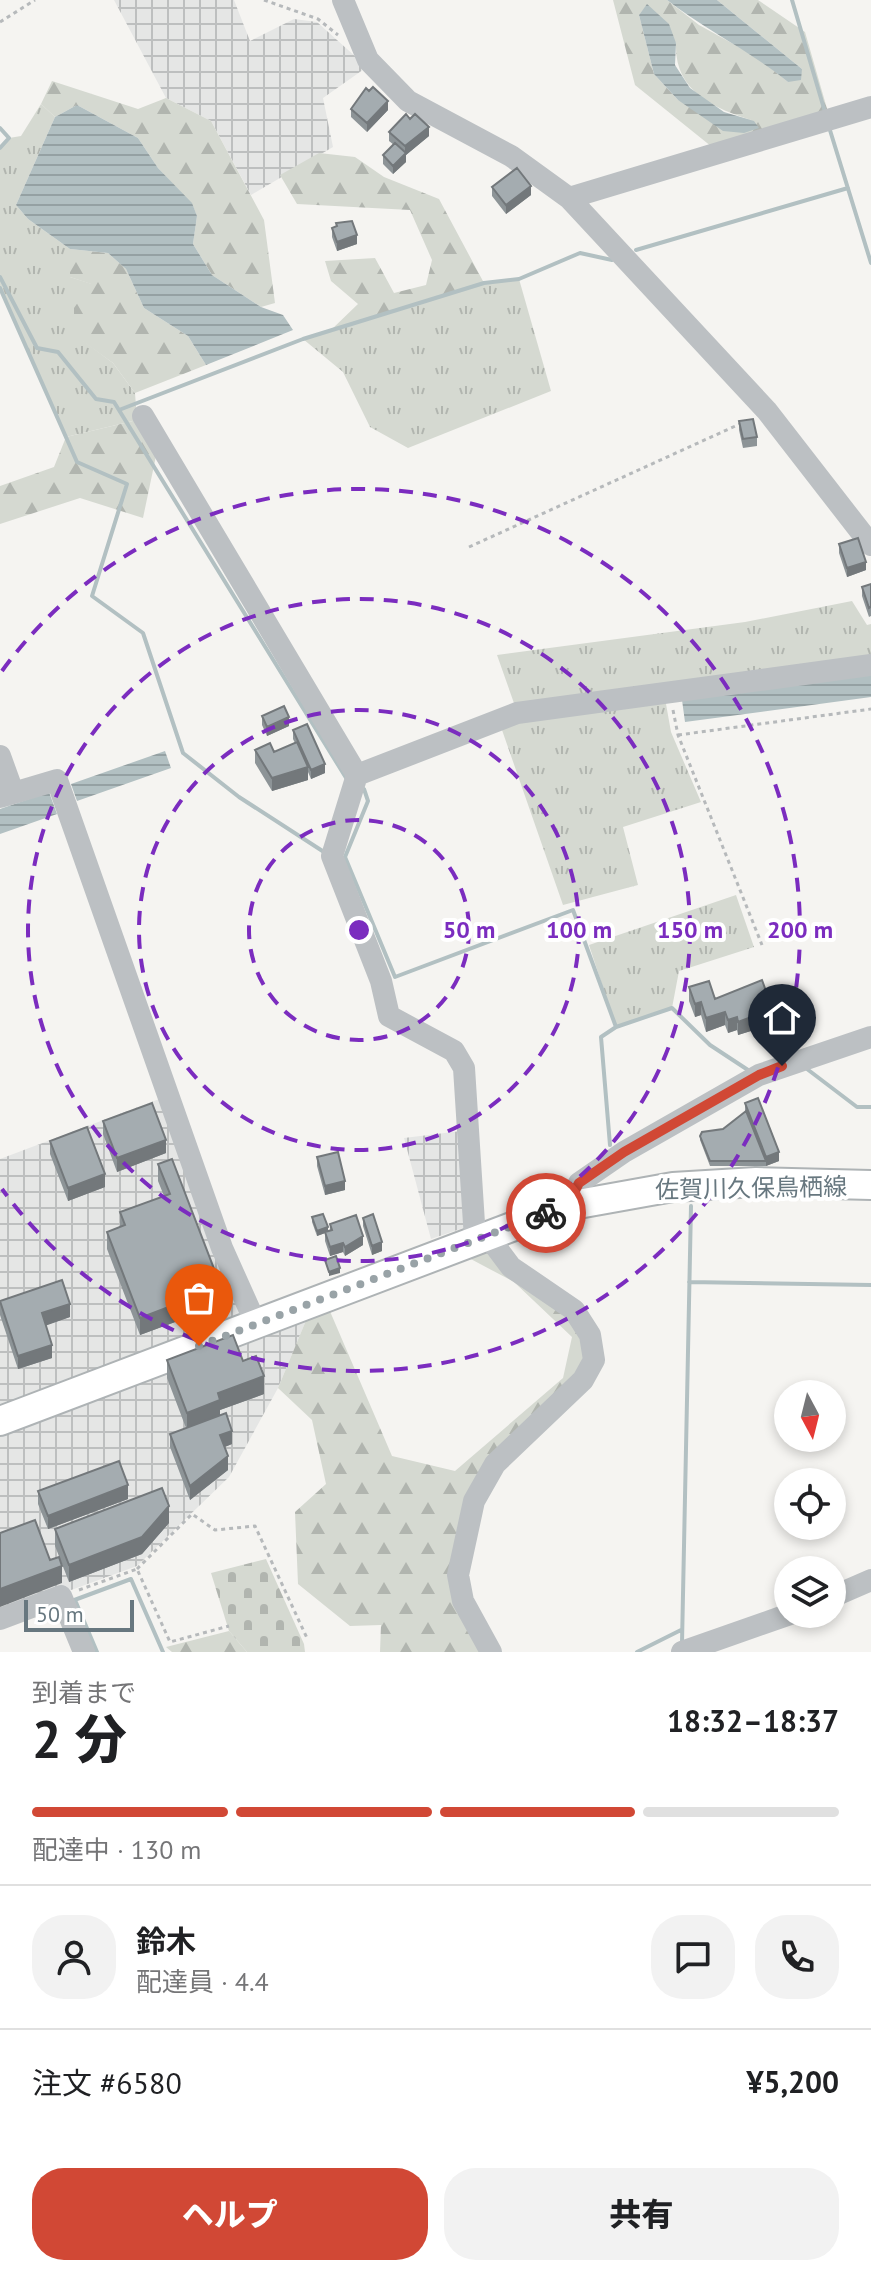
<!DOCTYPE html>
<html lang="ja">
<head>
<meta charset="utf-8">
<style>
  body { margin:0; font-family:"PT Sans","Noto Sans JP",sans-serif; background:#f2f2f2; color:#202124; height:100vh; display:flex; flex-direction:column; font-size:30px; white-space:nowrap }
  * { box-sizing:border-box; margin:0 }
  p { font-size:26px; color:#757577 }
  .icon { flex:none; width:44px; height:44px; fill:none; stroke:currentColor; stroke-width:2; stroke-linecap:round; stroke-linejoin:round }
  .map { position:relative; height:1652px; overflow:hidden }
  .drawer { display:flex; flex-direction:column; background:#fff; flex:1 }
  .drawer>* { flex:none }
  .needle { width:52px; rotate:173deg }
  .fabs { position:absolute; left:774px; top:1380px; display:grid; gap:16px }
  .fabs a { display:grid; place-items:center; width:72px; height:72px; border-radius:50%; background:#fff; box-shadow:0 4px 12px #0003; font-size:40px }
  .scale { position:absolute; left:24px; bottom:20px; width:110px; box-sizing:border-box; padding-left:8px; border:4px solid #67777f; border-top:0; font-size:22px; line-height:28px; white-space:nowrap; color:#67777f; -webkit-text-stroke:6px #fff; paint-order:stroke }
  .pin { position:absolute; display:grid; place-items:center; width:68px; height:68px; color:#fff; margin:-82px -34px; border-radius:50% 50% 50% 0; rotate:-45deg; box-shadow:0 0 8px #0007 }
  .pin .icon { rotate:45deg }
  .courier { position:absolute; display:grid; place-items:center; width:80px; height:80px; margin:-40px; border:6px solid #d14835; border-radius:50%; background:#fff; color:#222; box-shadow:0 2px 10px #0007 }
  .headline em { font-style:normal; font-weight:800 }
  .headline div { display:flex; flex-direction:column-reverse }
  .headline { display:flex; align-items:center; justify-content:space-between; height:136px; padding:0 32px }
  h1 { font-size:52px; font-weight:800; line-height:60px }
  .bar { display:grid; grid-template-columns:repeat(4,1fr); gap:12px 8px; align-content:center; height:96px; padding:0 32px }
  .bar i { height:10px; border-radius:6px; background:#e0e0e0 }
  .bar .current { background:#d14835 }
  .bar p { grid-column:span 4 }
  .line { display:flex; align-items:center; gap:20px; padding:0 32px; border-top:2px solid #e0e0e0 }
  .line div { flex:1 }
  .round { display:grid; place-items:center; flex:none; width:84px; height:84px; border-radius:32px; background:#f2f2f2 }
  .cta { display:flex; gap:16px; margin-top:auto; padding:16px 32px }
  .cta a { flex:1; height:92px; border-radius:32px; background:#d14835; color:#fff; font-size:32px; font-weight:800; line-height:92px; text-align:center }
  .cta a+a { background:#f2f2f2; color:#202124 }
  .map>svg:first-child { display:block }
</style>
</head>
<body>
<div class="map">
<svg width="871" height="1652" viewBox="0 0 871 1652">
  <defs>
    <pattern id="industrial-grid" width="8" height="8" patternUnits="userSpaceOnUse" patternTransform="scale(2)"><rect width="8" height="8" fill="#e5e6e5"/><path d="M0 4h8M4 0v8" fill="none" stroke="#bdbfbf"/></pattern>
    <pattern id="grass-tufts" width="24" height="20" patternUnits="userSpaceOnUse" patternTransform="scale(2)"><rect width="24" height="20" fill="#d5d9d1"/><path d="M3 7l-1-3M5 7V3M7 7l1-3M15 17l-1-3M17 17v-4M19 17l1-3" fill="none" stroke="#b1b5af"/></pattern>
    <pattern id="forest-firs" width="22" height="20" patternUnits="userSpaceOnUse" patternTransform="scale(2)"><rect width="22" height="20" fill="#d5d9d1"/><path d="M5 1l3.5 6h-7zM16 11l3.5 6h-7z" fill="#b1b5af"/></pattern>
    <pattern id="cemetery-stones" width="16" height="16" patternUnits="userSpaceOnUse" patternTransform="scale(2)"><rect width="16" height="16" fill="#d5d9d1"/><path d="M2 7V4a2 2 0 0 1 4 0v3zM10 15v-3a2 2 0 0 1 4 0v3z" fill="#b1b5af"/></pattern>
    <pattern id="water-rules" width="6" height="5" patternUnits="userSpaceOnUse" patternTransform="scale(2)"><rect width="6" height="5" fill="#b2c0c2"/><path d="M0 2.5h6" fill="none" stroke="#95a1a3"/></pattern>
  </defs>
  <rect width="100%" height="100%" fill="#f5f4f1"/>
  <path fill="url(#industrial-grid)" d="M114,0H234L250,41L294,19L317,22L367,67L323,98L333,147L251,195L211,121L166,98Z
    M162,1098L243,1313L0,1406V1159Z
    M461,1131L469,1226L431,1239L404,1138Z
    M307,1318L278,1388L229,1477L137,1566L0,1616V1433Z"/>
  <path fill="url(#grass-tufts)" d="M41,104L55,117L16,205L28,219L70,249V277L92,284L74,334L113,363L135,393L137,420L66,437L0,288V148L9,138L21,136Z
    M519,279L551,391L408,448L370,427L343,372L303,339L484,283Z
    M852,601L867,625L871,624V658L663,687L671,732L701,802L623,827L638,885L563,905L502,730L515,706L497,655L745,622Z
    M736,895L754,947L679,971L672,1008L616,1027L589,945Z"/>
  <path fill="url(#forest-firs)" fill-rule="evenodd" d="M613,0H667L699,25L757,57L788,82L802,69L717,0H758L805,32L828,112L712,147L635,85ZM647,5L676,43C674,91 713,108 754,121L678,100L654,74L639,15Z
    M52,81L138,109L166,98L211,121L264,220L275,303L261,307L212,275L193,244L197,216L192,204L158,168L138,138L77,105L55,117L41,104Z
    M319,153L355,157L384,177L439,199L484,283L331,330L358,304L331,281L325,261L375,258L394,293L426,285L432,260L410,210L297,204L280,175Z
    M70,249L108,253L126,269L144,308L188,336L206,365L135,393L113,363L74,335V308L91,284L70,277Z
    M137,420L156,456L143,518L80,498L0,524V486L54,467L66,437Z
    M489,1249L572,1314L588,1357L579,1379L490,1464L452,1576L484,1652H380L381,1625L350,1626L298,1584L295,1512L326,1484L312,1420L278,1388L307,1318L329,1309L392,1456L455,1471L563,1378L572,1337L514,1282L467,1257Z
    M229,1631L247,1652H172L166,1647Z"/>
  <path fill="url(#cemetery-stones)" d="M266,1559L304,1644L305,1652H247L229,1631L211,1573Z"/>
  <path fill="url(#water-rules)" d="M667,0H717L802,69L801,80L788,82C750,51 706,30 667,0Z
    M647,4L669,24L676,43L675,65L690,88L724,112L754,121L759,128L744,133L723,131L678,100L654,74L639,15Z
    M77,105L138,138L158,168L192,203L197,216L193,244L212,275L261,307L283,315L293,330L206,365L188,336L144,308L126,269L108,253L70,249L28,219L16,205L55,117Z
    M871,674V697L685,722L682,700Z
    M165,751L171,768L77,801L71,784Z
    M49,792L57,814L0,834V809Z"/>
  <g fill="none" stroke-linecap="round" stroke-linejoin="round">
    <path stroke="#b2c0c2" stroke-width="4" d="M792,0L825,112
      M829,127L871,263
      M0,128L9,138L0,148
      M636,250L848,188
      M0,277L37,348L58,352L96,399L114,402L348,781
      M0,288L77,462L127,484L92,596L143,633L183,753L239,797L324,852
      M119,410L303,339L484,283L519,279L580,253L612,260
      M359,787L364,789L368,801L345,857L395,977L573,910L616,1027L601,1037L610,1145
      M616,1027L672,1008L710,1045L748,1070
      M807,1069L857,1107H871
      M689,1282L871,1285
      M75,1600L97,1652
      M69,1602L131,1579L163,1652
      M682,1643L691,1206
      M637,1652L681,1630"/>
    <defs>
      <path id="major" d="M0,1421L567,1206L673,1187L756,1182L871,1185"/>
    </defs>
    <use href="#major" stroke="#aeb3b5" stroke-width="32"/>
    <path stroke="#b6b9bb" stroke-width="3" stroke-dasharray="4 4" stroke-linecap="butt" d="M264,0L318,19L338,35
      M0,22L35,0
      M469,547L742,423
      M673,710L678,735L762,945
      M678,735L871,709
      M137,1569L192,1514L215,1530L255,1526L307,1638
      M79,1590L137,1569L170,1642L229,1626"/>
    <path stroke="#bcc0c3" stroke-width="22" d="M343,0L368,60L408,101L511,156L569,198L767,411L871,545
      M569,198L871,107
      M143,416L357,775L332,856L381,981L389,1016L454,1051L464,1068L475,1239
      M0,756L13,792
      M357,775L517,713L871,665
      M0,797L57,780L222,1248L256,1324
      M567,1206L579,1183L624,1152L759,1075L871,1037
      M487,1235L511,1267L574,1310L590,1335L594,1360L583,1380L495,1464L474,1501L458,1575L463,1601L491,1652
      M832,1597L871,1580
      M0,1619L61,1596L84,1652
      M682,1652L790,1614"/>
    <use href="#major" stroke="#fff" stroke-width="28"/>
  </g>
  <path fill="#8d9497" d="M351,109L388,110L367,132L351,117Z
    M389,132L429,136L406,155V162L393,174L383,164V155L394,145L389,141Z
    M492,187L531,195L506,214L492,196Z
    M336,223L357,244L337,251L332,237V228L336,227Z
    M739,421L757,437V446L743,448L739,430Z
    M839,544L866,570L847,577L839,553Z
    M871,584V616L869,617L862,596V587Z
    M262,716L289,726L267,736L262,725Z
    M293,730L325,773L311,779L308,772V780L272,791L255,763V750L274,752L295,743L293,739Z
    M689,987L715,999L771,1019L754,1024V1030L738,1035L737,1030L728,1033L725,1025L706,1032L701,1015L695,1017L689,1001Z
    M745,1103L779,1161L766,1166H710L700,1140V1136L723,1129L745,1112Z
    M103,1121L166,1153L117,1172L103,1134Z
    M50,1141L105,1187L68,1201L50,1154Z
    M317,1157L345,1190L325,1195L317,1166Z
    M158,1164L221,1305L140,1335L107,1249V1232L120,1227V1212L164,1196L158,1181Z
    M312,1217L328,1232L330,1231V1224L363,1245L345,1256L343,1252L330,1256L325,1241V1233L317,1236L312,1222Z
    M363,1218L382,1251L372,1255L363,1226Z
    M0,1301L70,1317L46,1325L52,1358L18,1369L0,1315Z
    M167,1360L243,1361L264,1394L220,1410V1415L232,1444L224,1447L228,1470L190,1500L170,1447V1434L186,1428L167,1378Z
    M38,1491L128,1499L48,1529L38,1504Z
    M169,1523L142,1554L69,1582L55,1546V1529Z"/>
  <path fill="#73787b" d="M388,101V110L367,132V123Z
    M429,127V136L406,155V162L393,174V166L405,154V146Z
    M531,186V195L506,214V205Z
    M357,235V244L337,251V242Z
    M866,562V570L847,577V568Z
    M289,717V726L267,736V727Z
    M325,764V773L311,779V770Z
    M308,767V780L272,791V778Z
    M701,1002V1015L695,1017V1004Z
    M771,1005V1019L754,1024V1030L738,1035V1022L753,1012Z
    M725,1012V1025L706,1032V1018Z
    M737,1017V1030L728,1033V1020Z
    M166,1140V1153L117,1172V1158Z
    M779,1152V1161L766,1166V1157Z
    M105,1174V1187L68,1201V1188Z
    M345,1181V1190L325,1195V1186Z
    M328,1227V1232L317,1236V1231Z
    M363,1236V1245L345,1256V1247Z
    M382,1242V1251L372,1255V1246Z
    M343,1243V1252L330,1256V1247Z
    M340,1268V1273L329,1276V1272Z
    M221,1287V1305L140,1335V1318Z
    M70,1304V1317L42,1327V1313Z
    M52,1345V1358L18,1369V1356Z
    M264,1376V1394L220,1410V1418L187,1430V1413L218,1393Z
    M232,1431V1444L220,1449V1435Z
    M228,1456V1470L190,1500V1486Z
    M128,1485V1499L48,1529V1516Z
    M169,1506V1523L142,1554L69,1582V1565Z
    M62,1566V1583L0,1607V1589Z"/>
  <path fill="#a4acb0" stroke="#73787b" stroke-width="2" d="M373,87L388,101L367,123L351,109L366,88L369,91Z
    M406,114L410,119L415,114L429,127L405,146L389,132Z
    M395,143L406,153L393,166L383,155Z
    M517,168L531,186L506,205L492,187Z
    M352,221L357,235L337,242L332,228L337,226L336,223Z
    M753,419L757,437L743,439L739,421Z
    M858,538L866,562L847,568L839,544Z
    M871,584V607L869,608L862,587Z
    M284,706L289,717L267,727L262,716Z
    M307,724L325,764L311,770L293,730Z
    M297,742L308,767L272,778L255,750L270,743L274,752Z
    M762,980L766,991L769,990L771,1005L753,1012L754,1016L738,1022L737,1017L728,1020L725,1012L706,1018L701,1002L695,1004L689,987L709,981L715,999Z
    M758,1098L779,1152L766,1157L745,1103Z
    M152,1103L166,1140L117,1158L103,1121Z
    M746,1111L766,1161H710L700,1136L702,1132L723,1129Z
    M87,1127L105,1174L68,1188L50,1141Z
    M338,1152L345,1181L325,1186L317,1157Z
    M172,1159L221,1287L140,1318L107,1232L125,1225L120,1212L170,1194L158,1164Z
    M323,1214L328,1227L317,1231L312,1217Z
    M373,1214L382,1242L372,1246L363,1218Z
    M356,1215L363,1236L345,1247L343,1243L330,1247L325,1232L332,1230L330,1224Z
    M336,1256L340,1268L329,1272L325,1260Z
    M62,1280L70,1304L42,1313L52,1345L18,1356L0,1301Z
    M233,1335L243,1361L256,1356L264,1376L218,1393L220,1400L187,1413L167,1360Z
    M226,1413L232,1431L220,1435L228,1456L190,1486L170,1434Z
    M119,1461L128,1485L48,1516L38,1491Z
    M162,1488L169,1506L142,1537L69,1565L55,1529Z
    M35,1520L50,1560L59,1557L62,1566L0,1589V1533Z"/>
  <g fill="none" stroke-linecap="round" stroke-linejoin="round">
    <path stroke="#99a3a7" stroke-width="8" stroke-dasharray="0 14.4" d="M199,1346L546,1213"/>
    <path stroke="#d14835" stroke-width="10" d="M546,1213L567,1206L579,1183L624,1152L759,1075L782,1066"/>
  </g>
  <g fill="none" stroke="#7b2cbf" stroke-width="4" stroke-dasharray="14 10">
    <circle cx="359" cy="930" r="110"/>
    <circle cx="359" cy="930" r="220"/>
    <circle cx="359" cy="930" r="331"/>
    <path d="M2 671A441 441 0 1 1 2 1189"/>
  </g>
  <g text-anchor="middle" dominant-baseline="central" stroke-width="8" stroke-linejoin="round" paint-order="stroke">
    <g font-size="24" fill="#67777f" stroke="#fff">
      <text transform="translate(751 1188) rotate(-1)">佐賀川久保鳥栖線</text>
    </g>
  </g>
  <circle cx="359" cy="930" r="12" fill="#7b2cbf" stroke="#fff" stroke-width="4"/>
  <g font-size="24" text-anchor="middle" font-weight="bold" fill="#7b2cbf" stroke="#fff" stroke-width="8" stroke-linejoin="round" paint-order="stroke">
    <text x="469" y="938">50 m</text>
    <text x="579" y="938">100 m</text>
    <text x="690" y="938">150 m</text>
    <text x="800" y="938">200 m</text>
  </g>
</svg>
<div class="fabs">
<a><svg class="needle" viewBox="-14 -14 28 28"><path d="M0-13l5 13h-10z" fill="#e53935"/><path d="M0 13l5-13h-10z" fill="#757577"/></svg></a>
<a><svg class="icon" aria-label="locate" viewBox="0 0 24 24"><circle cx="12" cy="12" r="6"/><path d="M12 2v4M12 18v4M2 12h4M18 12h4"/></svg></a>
<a><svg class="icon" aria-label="layers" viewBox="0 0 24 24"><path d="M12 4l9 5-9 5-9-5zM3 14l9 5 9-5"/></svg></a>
</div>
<div class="scale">50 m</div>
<div class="pin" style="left:199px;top:1346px;background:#ea580c"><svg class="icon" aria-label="bag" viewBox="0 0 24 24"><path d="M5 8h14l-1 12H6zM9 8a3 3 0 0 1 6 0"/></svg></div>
<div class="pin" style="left:782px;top:1066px;background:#1f2937"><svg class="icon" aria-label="home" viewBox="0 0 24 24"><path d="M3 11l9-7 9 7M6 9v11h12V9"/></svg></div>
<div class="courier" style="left:546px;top:1213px"><svg class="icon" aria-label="bike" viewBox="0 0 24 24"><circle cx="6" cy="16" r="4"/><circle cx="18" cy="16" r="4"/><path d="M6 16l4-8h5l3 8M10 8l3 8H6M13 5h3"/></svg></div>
</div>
<section class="drawer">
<div class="headline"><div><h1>2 分</h1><p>到着まで</p></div><em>18:32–18:37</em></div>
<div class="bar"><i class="current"></i><i class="current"></i><i class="current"></i><i></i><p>配達中 · 130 m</p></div>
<div class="line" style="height:144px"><a class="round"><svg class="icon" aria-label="person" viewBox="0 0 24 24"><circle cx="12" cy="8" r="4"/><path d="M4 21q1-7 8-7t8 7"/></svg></a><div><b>鈴木</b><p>配達員 · 4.4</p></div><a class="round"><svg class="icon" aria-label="chat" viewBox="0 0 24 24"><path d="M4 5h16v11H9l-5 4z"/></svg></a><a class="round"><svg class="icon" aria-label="phone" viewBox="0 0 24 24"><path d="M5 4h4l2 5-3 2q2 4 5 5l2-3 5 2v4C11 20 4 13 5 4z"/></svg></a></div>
<div class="line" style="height:104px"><div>注文 #6580</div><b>¥5,200</b></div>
<div class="cta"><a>ヘルプ</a><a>共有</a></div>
</section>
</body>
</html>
